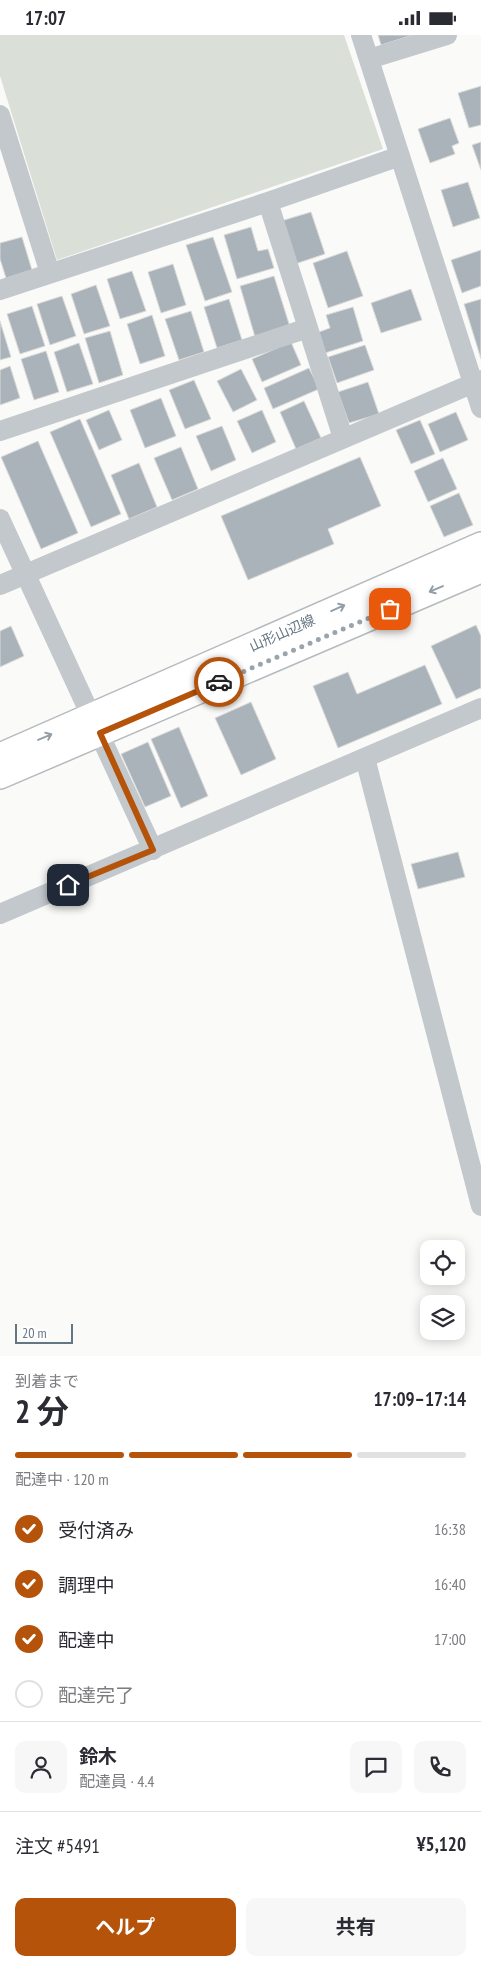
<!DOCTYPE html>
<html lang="ja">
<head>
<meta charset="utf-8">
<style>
  body { margin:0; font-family:"PT Sans Narrow","Noto Sans JP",sans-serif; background:#f7f7f7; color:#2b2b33; height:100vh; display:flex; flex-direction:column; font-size:19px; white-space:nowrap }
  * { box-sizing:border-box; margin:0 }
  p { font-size:16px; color:#7c7c81 }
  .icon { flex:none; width:28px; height:28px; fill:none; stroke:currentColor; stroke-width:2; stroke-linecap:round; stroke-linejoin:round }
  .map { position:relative; height:1321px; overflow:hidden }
  .sheet { display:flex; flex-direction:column; background:#fff; flex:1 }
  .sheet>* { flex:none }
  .buttons { position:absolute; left:420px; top:1205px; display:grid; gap:10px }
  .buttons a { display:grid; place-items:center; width:45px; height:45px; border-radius:10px; background:#fff; box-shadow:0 2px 12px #0003; font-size:25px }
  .scale { position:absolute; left:15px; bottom:12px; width:58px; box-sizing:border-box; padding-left:5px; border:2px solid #657683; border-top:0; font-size:14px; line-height:18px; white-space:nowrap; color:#657683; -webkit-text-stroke:4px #fff; paint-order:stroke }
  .pin { position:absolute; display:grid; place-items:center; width:42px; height:42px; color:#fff; margin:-21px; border-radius:10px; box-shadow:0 2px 8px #0006 }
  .courier { position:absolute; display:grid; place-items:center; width:50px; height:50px; margin:-25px; border:4px solid #b45309; border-radius:50%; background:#fff; color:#222; box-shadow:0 1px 6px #0007 }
  .head em { font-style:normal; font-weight:700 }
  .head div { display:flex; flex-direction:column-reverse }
  .head { display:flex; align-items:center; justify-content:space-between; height:85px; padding:0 15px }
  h1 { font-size:32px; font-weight:700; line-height:38px }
  .bar { display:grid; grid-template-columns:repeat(4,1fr); gap:8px 5px; align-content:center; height:60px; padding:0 15px }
  .bar i { height:6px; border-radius:4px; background:#e1e1e2 }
  .bar .on { background:#b45309 }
  .bar p { grid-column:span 4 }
  .line { display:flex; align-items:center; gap:12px; padding:0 15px; border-top:1px solid #e1e1e2 }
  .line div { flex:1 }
  .round { display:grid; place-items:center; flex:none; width:52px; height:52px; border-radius:10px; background:#f7f7f7 }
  ol { padding:0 15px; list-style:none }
  li { display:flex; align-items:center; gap:15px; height:55px }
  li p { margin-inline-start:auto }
  li .icon { padding:5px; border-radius:50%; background:#b45309; color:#fff; stroke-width:4 }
  li:last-child { color:#7c7c81 }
  li i { width:28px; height:28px; border:2px solid #e1e1e2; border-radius:50% }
  .cta { display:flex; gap:10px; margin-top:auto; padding:10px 15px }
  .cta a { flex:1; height:58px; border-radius:10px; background:#b45309; color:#fff; font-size:20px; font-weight:700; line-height:58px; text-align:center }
  .cta a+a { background:#f7f7f7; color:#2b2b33 }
  .status { display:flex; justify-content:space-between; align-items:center; height:35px; padding:0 25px; background:#fff; direction:ltr }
  .status svg { height:14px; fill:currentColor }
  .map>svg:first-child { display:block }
</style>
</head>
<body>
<div class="status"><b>17:07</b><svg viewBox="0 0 49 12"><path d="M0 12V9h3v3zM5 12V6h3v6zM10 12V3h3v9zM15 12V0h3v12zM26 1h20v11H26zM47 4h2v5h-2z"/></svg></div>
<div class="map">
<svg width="481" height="1321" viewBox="0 0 481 1321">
  <rect width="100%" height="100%" fill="#fafaf8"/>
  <path fill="#dadfd7" d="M0,0H344L383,114L57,225L0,41Z"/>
  <path fill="#aab3b9" stroke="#dcdcda" d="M378,0H413L381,10Z
    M481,51V90L469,93L458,58Z
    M450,83L459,108L452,111L455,119L430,128L418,94Z
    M481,107V135L472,110Z
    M468,147L480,183L453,192L441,155Z
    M311,177L325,219L295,229L281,186Z
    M251,192L258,216L268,214L274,233L237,244L224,200Z
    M22,202L32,235L6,243L0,224V208Z
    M213,202L232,257L205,266L186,210Z
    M481,215V251L462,258L451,225Z
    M347,216L363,261L328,273L313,228Z
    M173,229L186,270L161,278L148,237Z
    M132,236L146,276L120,284L107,244Z
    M274,241L290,292L255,302L240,251Z
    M96,250L110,291L84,299L71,259Z
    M411,254L422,285L381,298L371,268Z
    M62,261L76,301L50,310L37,269Z
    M229,264L242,305L217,313L204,272Z
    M481,264V324L464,269Z
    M32,271L45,311L20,319L7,279Z
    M353,272L363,306L325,318L319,297L330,293L326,280Z
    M191,276L204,317L179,325L165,284Z
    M152,280L165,321L140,329L127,289Z
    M0,286L11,322L0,325Z
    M110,296L123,340L99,348L85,303Z
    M291,307L301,330L262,347L252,324Z
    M79,308L93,349L67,357L54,317Z
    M365,310L374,335L337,348L328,322Z
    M46,316L59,357L34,365L21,324Z
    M10,331L20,363L0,370V335Z
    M309,333L319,354L273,374L264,353Z
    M241,334L257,365L233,377L217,346Z
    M194,345L211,384L185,394L169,355Z
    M368,347L379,379L349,388L338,357Z
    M161,363L176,401L145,413L130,375Z
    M304,366L321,403L296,414L280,377Z
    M109,375L122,405L99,415L86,385Z
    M262,375L276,407L252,418L237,386Z
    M456,377L468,405L440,417L428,389Z
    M80,384L121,479L91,492L50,397Z
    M420,385L435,419L411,429L396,395Z
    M222,391L236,425L211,436L196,401Z
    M38,406L78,498L41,514L1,422Z
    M181,412L198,454L172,465L154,423Z
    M360,422L381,471L328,494L334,509L248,545L221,481Z
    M443,423L457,454L428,467L414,436Z
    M139,428L157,472L129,484L111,440Z
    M459,458L473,490L444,502L430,471Z
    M476,590L481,601V653L456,664L431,611Z
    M11,591L24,621L0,632V596Z
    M425,630L442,669L338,713L313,651L348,637L357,659Z
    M251,667L276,724L241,740L215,683Z
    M179,692L208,761L181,773L151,704Z
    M148,707L171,761L145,772L121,719Z
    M458,817L465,842L418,854L411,829Z"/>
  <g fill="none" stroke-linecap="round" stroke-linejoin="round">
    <defs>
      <path id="major" d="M0,721L481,510
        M0,741L481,535"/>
    </defs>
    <use href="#major" stroke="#b5babe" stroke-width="28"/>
    <path stroke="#c3c8cc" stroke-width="20" d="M361,0L481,373
      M369,24L447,0
      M0,80L50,238
      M268,167L343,403
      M0,255L268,167L400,121
      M0,396L308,293
      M0,484L153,815
      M0,550L481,345
      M365,723L481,1171
      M0,879L481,673"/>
    <use href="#major" stroke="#fff" stroke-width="25"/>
  </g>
  <defs><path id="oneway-shaft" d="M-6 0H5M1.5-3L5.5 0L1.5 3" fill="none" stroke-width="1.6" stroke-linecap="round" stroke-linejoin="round" transform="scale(1.25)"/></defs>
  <g stroke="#939fa8">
    <use href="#oneway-shaft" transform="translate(436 554) rotate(157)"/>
    <use href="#oneway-shaft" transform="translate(338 573) rotate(-24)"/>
    <use href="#oneway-shaft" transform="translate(45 702) rotate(-23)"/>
  </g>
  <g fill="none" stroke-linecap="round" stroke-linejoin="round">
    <path stroke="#99a4ac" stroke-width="5" stroke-dasharray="0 9" d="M219,647L390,574"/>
    <path stroke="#b45309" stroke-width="6" d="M68,850L153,815L100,698L219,647"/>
  </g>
  <g text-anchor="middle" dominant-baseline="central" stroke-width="5" stroke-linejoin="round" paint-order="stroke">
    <g font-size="14" fill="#657683" stroke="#fff">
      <text transform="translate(282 598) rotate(-24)">山形山辺線</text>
    </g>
  </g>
</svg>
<div class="buttons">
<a><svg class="icon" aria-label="locate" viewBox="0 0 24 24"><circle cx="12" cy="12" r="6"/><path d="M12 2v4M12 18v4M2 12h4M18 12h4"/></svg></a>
<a><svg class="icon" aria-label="layers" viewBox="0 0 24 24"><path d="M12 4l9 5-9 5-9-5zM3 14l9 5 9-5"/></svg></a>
</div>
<div class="scale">20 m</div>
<div class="pin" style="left:390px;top:574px;background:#ea580c"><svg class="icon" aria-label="bag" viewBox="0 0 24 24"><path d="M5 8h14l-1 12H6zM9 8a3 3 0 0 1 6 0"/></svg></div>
<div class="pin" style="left:68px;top:850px;background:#1f2937"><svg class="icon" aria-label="home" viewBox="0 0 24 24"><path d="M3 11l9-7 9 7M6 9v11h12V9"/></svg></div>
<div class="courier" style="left:219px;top:647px"><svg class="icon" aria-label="car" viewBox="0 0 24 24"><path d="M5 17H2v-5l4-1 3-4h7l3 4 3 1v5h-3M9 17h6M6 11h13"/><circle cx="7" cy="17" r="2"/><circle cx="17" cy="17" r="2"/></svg></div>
</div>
<section class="sheet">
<div class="head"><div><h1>2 分</h1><p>到着まで</p></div><em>17:09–17:14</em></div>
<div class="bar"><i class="on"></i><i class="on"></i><i class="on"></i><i></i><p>配達中 · 120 m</p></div>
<ol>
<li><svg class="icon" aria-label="check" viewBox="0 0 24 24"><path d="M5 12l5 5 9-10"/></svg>受付済み<p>16:38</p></li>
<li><svg class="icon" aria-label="check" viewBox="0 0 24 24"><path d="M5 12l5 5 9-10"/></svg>調理中<p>16:40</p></li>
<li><svg class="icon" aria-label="check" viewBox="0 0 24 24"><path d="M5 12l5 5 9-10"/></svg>配達中<p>17:00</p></li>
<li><i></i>配達完了</li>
</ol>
<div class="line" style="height:90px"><a class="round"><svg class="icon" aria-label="person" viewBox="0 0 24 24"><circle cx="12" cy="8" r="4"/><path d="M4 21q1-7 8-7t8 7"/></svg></a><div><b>鈴木</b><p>配達員 · 4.4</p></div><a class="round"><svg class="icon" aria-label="chat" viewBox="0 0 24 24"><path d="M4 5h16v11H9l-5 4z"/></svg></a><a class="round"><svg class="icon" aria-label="phone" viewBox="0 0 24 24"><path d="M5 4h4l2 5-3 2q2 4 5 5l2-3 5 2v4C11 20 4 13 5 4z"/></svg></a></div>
<div class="line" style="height:65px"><div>注文 #5491</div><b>¥5,120</b></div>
<div class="cta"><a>ヘルプ</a><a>共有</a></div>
</section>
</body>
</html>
